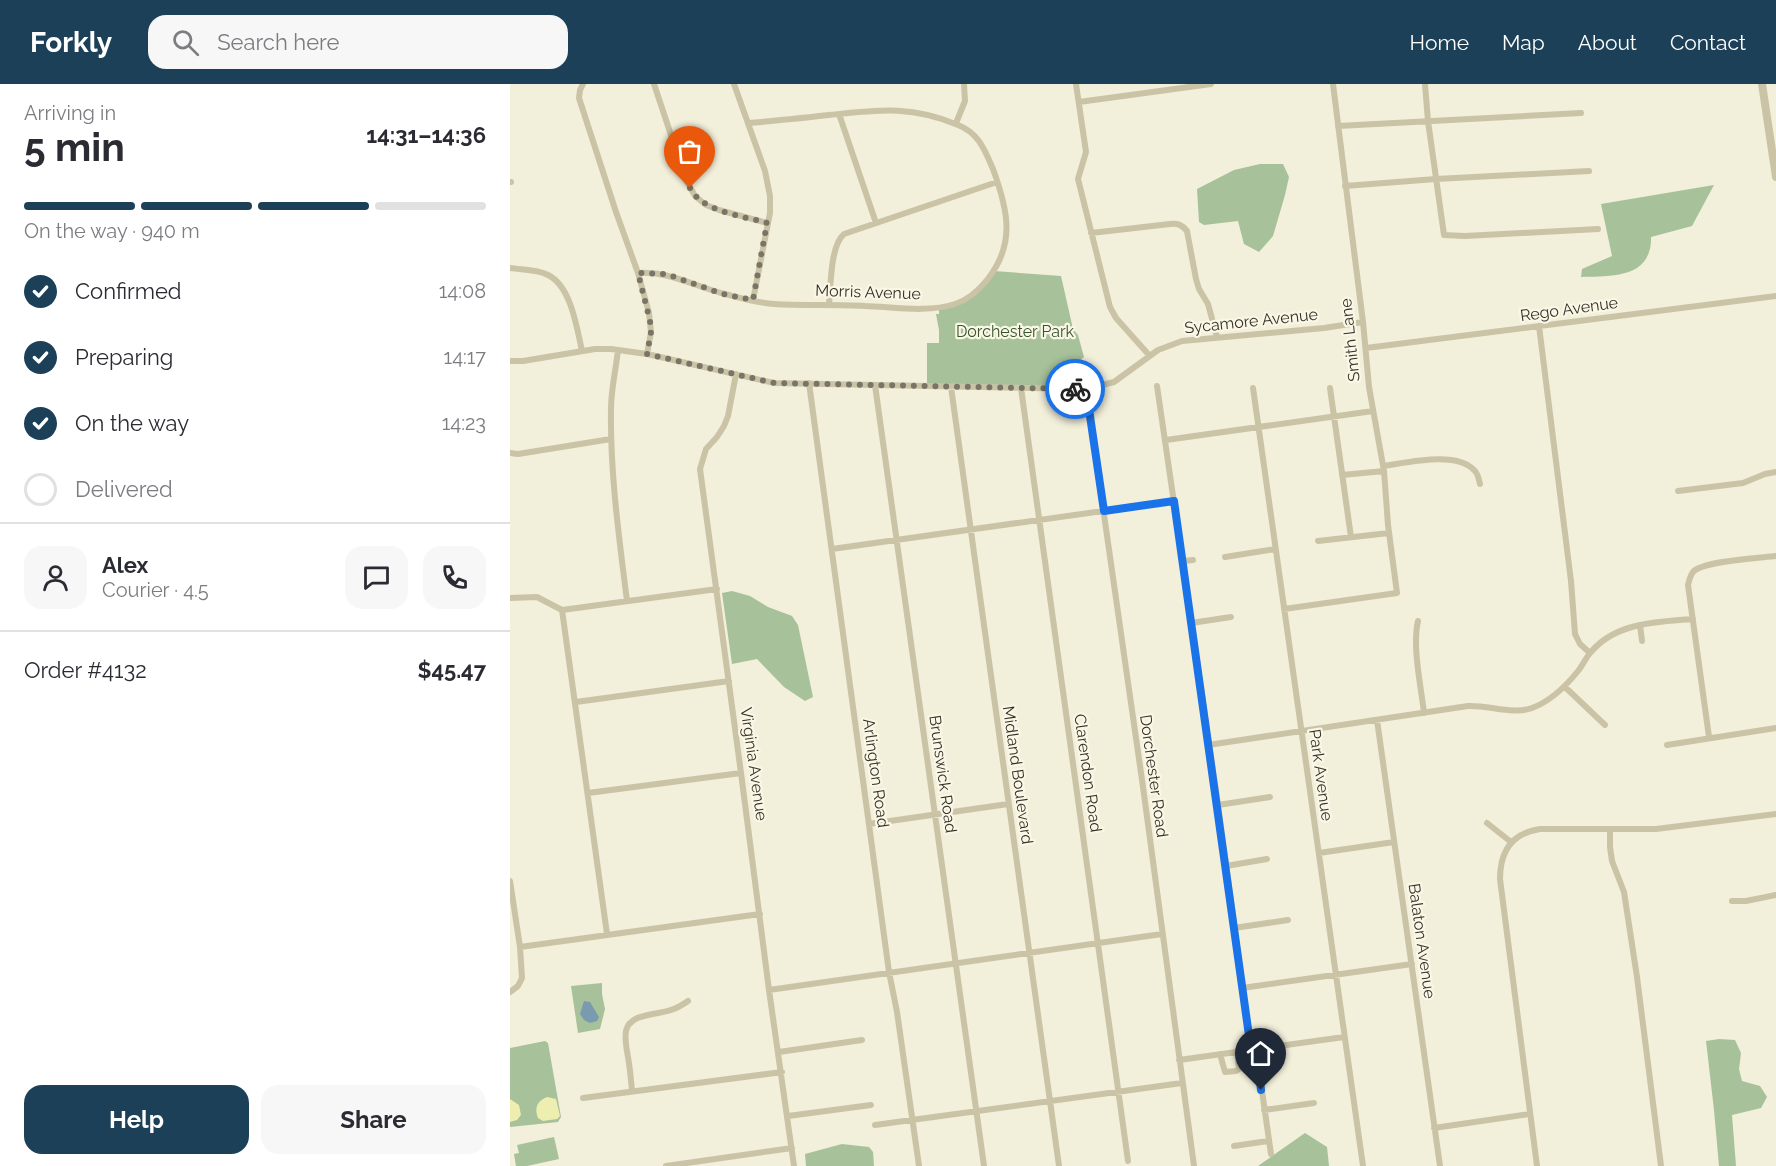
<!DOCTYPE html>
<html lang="en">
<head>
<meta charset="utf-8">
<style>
  body { margin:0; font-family:Raleway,sans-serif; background:#f7f7f7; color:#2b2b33; height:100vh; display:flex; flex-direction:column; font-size:22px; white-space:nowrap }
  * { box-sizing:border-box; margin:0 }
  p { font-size:20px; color:#7c7c81 }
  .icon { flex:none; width:33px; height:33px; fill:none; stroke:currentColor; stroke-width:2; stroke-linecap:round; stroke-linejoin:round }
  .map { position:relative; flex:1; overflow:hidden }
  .details { display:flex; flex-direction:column; background:#fff; width:510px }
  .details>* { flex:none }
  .pin { position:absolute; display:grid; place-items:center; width:51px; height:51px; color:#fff; margin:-62px -26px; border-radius:50% 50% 50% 0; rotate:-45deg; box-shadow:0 0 6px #0007 }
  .pin .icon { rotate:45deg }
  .courier { position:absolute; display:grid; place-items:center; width:60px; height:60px; margin:-30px; border:4px solid #1a73e8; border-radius:50%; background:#fff; color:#222; box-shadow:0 2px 8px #0007 }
  .headline em { font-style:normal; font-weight:700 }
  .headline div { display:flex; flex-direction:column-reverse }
  .headline { display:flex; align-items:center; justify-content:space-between; height:102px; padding:0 24px }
  h1 { font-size:39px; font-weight:700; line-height:45px }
  .bar { display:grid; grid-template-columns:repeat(4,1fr); gap:9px 6px; align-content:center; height:72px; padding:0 24px }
  .bar i { height:8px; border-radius:4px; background:#e1e1e2 }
  .bar .on { background:#1c4058 }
  .bar p { grid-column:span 4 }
  .line { display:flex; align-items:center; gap:15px; padding:0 24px; border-top:2px solid #e1e1e2 }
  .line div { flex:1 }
  .round { display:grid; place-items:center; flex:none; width:63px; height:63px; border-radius:18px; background:#f7f7f7 }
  ol { padding:0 24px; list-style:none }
  li { display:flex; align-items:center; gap:18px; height:66px }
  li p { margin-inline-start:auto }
  li .icon { padding:6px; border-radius:50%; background:#1c4058; color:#fff; stroke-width:4 }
  li:last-child { color:#7c7c81 }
  li i { width:33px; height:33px; border:3px solid #e1e1e2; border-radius:50% }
  .button { display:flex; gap:12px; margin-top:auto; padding:12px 24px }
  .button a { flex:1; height:69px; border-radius:18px; background:#1c4058; color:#fff; font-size:24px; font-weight:700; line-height:69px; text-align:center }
  .button a+a { background:#f7f7f7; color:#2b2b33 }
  header { display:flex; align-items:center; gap:36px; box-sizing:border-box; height:84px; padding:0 30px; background:#1c4058; color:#fff }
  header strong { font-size:28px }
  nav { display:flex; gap:33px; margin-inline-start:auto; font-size:21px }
  .search { width:420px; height:54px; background:#f7f7f7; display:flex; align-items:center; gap:15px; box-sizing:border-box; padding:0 21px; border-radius:18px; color:#7c7c81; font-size:22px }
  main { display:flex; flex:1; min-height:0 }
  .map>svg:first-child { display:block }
</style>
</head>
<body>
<header>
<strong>Forkly</strong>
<div class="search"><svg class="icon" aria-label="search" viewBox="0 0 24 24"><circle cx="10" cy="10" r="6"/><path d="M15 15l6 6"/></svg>Search here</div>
<nav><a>Home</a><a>Map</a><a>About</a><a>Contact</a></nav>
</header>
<main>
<section class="details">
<div class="headline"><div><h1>5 min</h1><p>Arriving in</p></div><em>14:31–14:36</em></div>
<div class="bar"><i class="on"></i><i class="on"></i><i class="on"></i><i></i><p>On the way · 940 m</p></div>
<ol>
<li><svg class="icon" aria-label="check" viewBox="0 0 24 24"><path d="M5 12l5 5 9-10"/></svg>Confirmed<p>14:08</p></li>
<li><svg class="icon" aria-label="check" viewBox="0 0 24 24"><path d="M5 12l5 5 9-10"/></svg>Preparing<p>14:17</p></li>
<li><svg class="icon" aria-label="check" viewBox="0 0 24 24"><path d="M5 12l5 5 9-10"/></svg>On the way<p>14:23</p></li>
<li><i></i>Delivered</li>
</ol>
<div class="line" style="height:108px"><a class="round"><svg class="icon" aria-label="person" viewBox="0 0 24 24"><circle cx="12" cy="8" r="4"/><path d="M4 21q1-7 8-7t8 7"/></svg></a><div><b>Alex</b><p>Courier · 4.5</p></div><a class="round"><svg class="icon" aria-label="chat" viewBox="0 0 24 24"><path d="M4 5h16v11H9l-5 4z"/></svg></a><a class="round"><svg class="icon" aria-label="phone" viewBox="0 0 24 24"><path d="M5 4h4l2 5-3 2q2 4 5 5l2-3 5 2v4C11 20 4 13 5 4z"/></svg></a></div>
<div class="line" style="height:78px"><div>Order #4132</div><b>$45.47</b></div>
<div class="button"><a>Help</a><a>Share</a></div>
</section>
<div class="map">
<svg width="1266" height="1082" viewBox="0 0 1266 1082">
  <rect width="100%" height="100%" fill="#f2efda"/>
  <path fill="#a7c19a" d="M750,80H773L779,93L775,111L763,152L749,168L734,160L728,137L694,141L689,138L687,105L724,86Z
    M1204,101L1182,142L1141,153C1141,158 1141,163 1139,168C1131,195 1093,192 1071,193L1072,185L1102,172L1091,120Z
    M484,187L551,192L563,245L568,251L574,273L570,276L576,305L417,302V259H429V246L426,230H429V223L454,216Z
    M222,507L240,512L258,523L282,532L288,541L303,613L295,617L274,603L247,575L222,580L212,509Z
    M92,899V910L95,925L90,945L68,949L61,902Z
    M1209,955L1225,956L1231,969L1229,985L1232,997L1250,1002L1257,1013L1251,1024L1222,1031L1226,1082H1209L1204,1026L1196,957Z
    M35,957L38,959L51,1033L48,1038L0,1043V964Z
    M795,1049L817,1063L819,1082H748Z
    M44,1053L49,1075L17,1082H6L4,1070L9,1069L7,1061Z
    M332,1060L359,1063L363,1068L364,1082H296L295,1070Z"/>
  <path fill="#eeeeb0" d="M37,1013L46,1015L50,1032L47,1035L33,1037L28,1034C24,1024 27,1017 37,1013Z
    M0,1015L9,1021L11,1031L7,1036L0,1038Z"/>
  <path fill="#799aaf" d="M74,917L80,918L89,933L87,937L80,939L74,936L70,930Z"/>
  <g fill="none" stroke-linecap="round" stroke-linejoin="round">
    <path stroke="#cac3a6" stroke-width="6" d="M73,0L70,6L69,14L106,128L128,189L139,229L141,248L137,270
      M144,0L176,96L185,112L196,121L209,126L257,139
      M224,0L255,87L260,112V129L243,216
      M566,0L576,68L568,95L600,223L606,234L639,271
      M915,0L918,37L934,151L955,152L1088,145
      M569,18L701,0
      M329,30L366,139
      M446,39L455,17L454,0
      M828,42L1071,29
      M0,98H1
      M835,102L926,95L1079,87
      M581,149L660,140C668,139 672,141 677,147L686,195L689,205L698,220L707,253
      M0,184C12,186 26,185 38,191C61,202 67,244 72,267
      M128,189C160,187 186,203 215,210C231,214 248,219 264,220C294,222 325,220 355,222C384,223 417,229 445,220C457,216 469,206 477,196C506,160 498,126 483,85C475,67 469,49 448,41C401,21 368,26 319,31C292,34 265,37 238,39
      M319,220C321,202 320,162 334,150L487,98
      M1029,242L1061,497L1065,550L1070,560L1080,569
      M856,264L1266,212
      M108,266C106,285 101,305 101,325C100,389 109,453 117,517
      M0,277H13L85,265H101L137,270L264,299L576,305L604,298L648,266L672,257L814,244L853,238
      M226,290L218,332L214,342L207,353L196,365L190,385L231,689L259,906L284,1082
      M299,299L379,888L387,928L409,1082
      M365,301L474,1082
      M647,302L708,721L741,966
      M441,303L549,1082
      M511,304L618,1077
      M743,304L853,1082
      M820,304L841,453
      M576,305L633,703L684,1082
      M656,356L863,327
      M0,369L8,370L101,355
      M873,382C896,379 947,366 965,387C968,390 969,396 970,400
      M832,391L874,387
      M1168,407L1233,399L1255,390L1266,388
      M808,457L879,449
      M322,465L664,417
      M715,473L765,465
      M673,477L683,476
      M0,514L27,513L52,526L207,505
      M774,525L887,509L878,441L874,387L859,303L853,238L823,0
      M52,526L97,850
      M908,537C902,563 911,602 914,629
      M681,539L721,533
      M1130,541L1132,557
      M1055,603L1095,641
      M66,618L219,597
      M867,636L930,1082
      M1199,653L1178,501C1179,497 1180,492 1183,488C1192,477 1250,474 1266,472
      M698,661L958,622C979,621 1003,631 1022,624C1041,617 1056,602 1068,587C1073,581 1076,573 1081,568C1106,538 1148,538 1183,535
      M1157,661L1266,644
      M78,709L231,689
      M708,721L760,713
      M977,739L1001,758
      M359,740L498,720
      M1100,745V763L1102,777L1114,808L1127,893L1151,1082
      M809,769L884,758
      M716,782L757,775
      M0,797L10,863L12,894L8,902L0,908
      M1222,817H1236L1266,811
      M724,844L778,836
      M10,863L250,830
      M732,904L902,880
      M259,906L652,850
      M746,965L761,1070
      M269,968L352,956
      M710,970L715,988L726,987L729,985L727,968
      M669,976L834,953
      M122,1007C121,996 120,984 118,973C115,955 110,937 134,932C154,927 161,929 178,917
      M73,1014L272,988
      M754,1026L804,1019
      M278,1032L361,1021
      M365,1041L672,999
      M924,1044L1019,1030
      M724,1062L758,1057
      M156,1082L282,1064
      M1027,1082L990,795C990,767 1002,749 1030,745H1146L1266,730"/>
    <path stroke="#cac3a6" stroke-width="8" d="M1252,0L1266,93"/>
  </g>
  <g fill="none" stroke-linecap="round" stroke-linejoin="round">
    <path stroke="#787466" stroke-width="6" stroke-dasharray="0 10.8" d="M180,104C192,128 234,132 257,139L243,216L213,210L156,190L128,189L140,237L141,248L137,270L264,299L565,305"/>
    <path stroke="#1a73e8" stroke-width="8" d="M565,305H576L594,427L664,417L741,966L746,965L751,1006"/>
  </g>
  <g text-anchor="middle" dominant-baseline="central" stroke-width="4.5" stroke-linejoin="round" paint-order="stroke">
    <g font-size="16" fill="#363127" stroke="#faf7e7">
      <text transform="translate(358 208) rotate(2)">Morris Avenue</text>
      <text transform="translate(1059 225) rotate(-8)">Rego Avenue</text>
      <text transform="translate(741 237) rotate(-6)">Sycamore Avenue</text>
      <text transform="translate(840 256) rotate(-96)">Smith Lane</text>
      <text transform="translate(244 680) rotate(82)">Virginia Avenue</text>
      <text transform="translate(366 689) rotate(82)">Arlington Road</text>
      <text transform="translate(578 689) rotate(82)">Clarendon Road</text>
      <text transform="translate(433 690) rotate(82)">Brunswick Road</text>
      <text transform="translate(508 691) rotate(82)">Midland Boulevard</text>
      <text transform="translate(811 691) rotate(82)">Park Avenue</text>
      <text transform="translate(644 692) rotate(82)">Dorchester Road</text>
      <text transform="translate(912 857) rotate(82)">Balaton Avenue</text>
    </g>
    <g font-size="16" fill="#37552a" stroke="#faf7e7">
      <text x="505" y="247">Dorchester Park</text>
    </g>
  </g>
</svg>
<div class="pin" style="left:180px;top:104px;background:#ea580c"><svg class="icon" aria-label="bag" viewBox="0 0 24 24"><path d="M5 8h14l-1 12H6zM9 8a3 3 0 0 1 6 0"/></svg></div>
<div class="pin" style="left:751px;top:1006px;background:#1f2937"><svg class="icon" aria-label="home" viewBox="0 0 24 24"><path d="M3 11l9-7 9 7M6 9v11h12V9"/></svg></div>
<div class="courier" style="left:565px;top:305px"><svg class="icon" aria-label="bike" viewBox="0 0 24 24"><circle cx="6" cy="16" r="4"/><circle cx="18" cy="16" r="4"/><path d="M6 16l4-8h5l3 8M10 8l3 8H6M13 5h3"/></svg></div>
</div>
</main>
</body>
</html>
